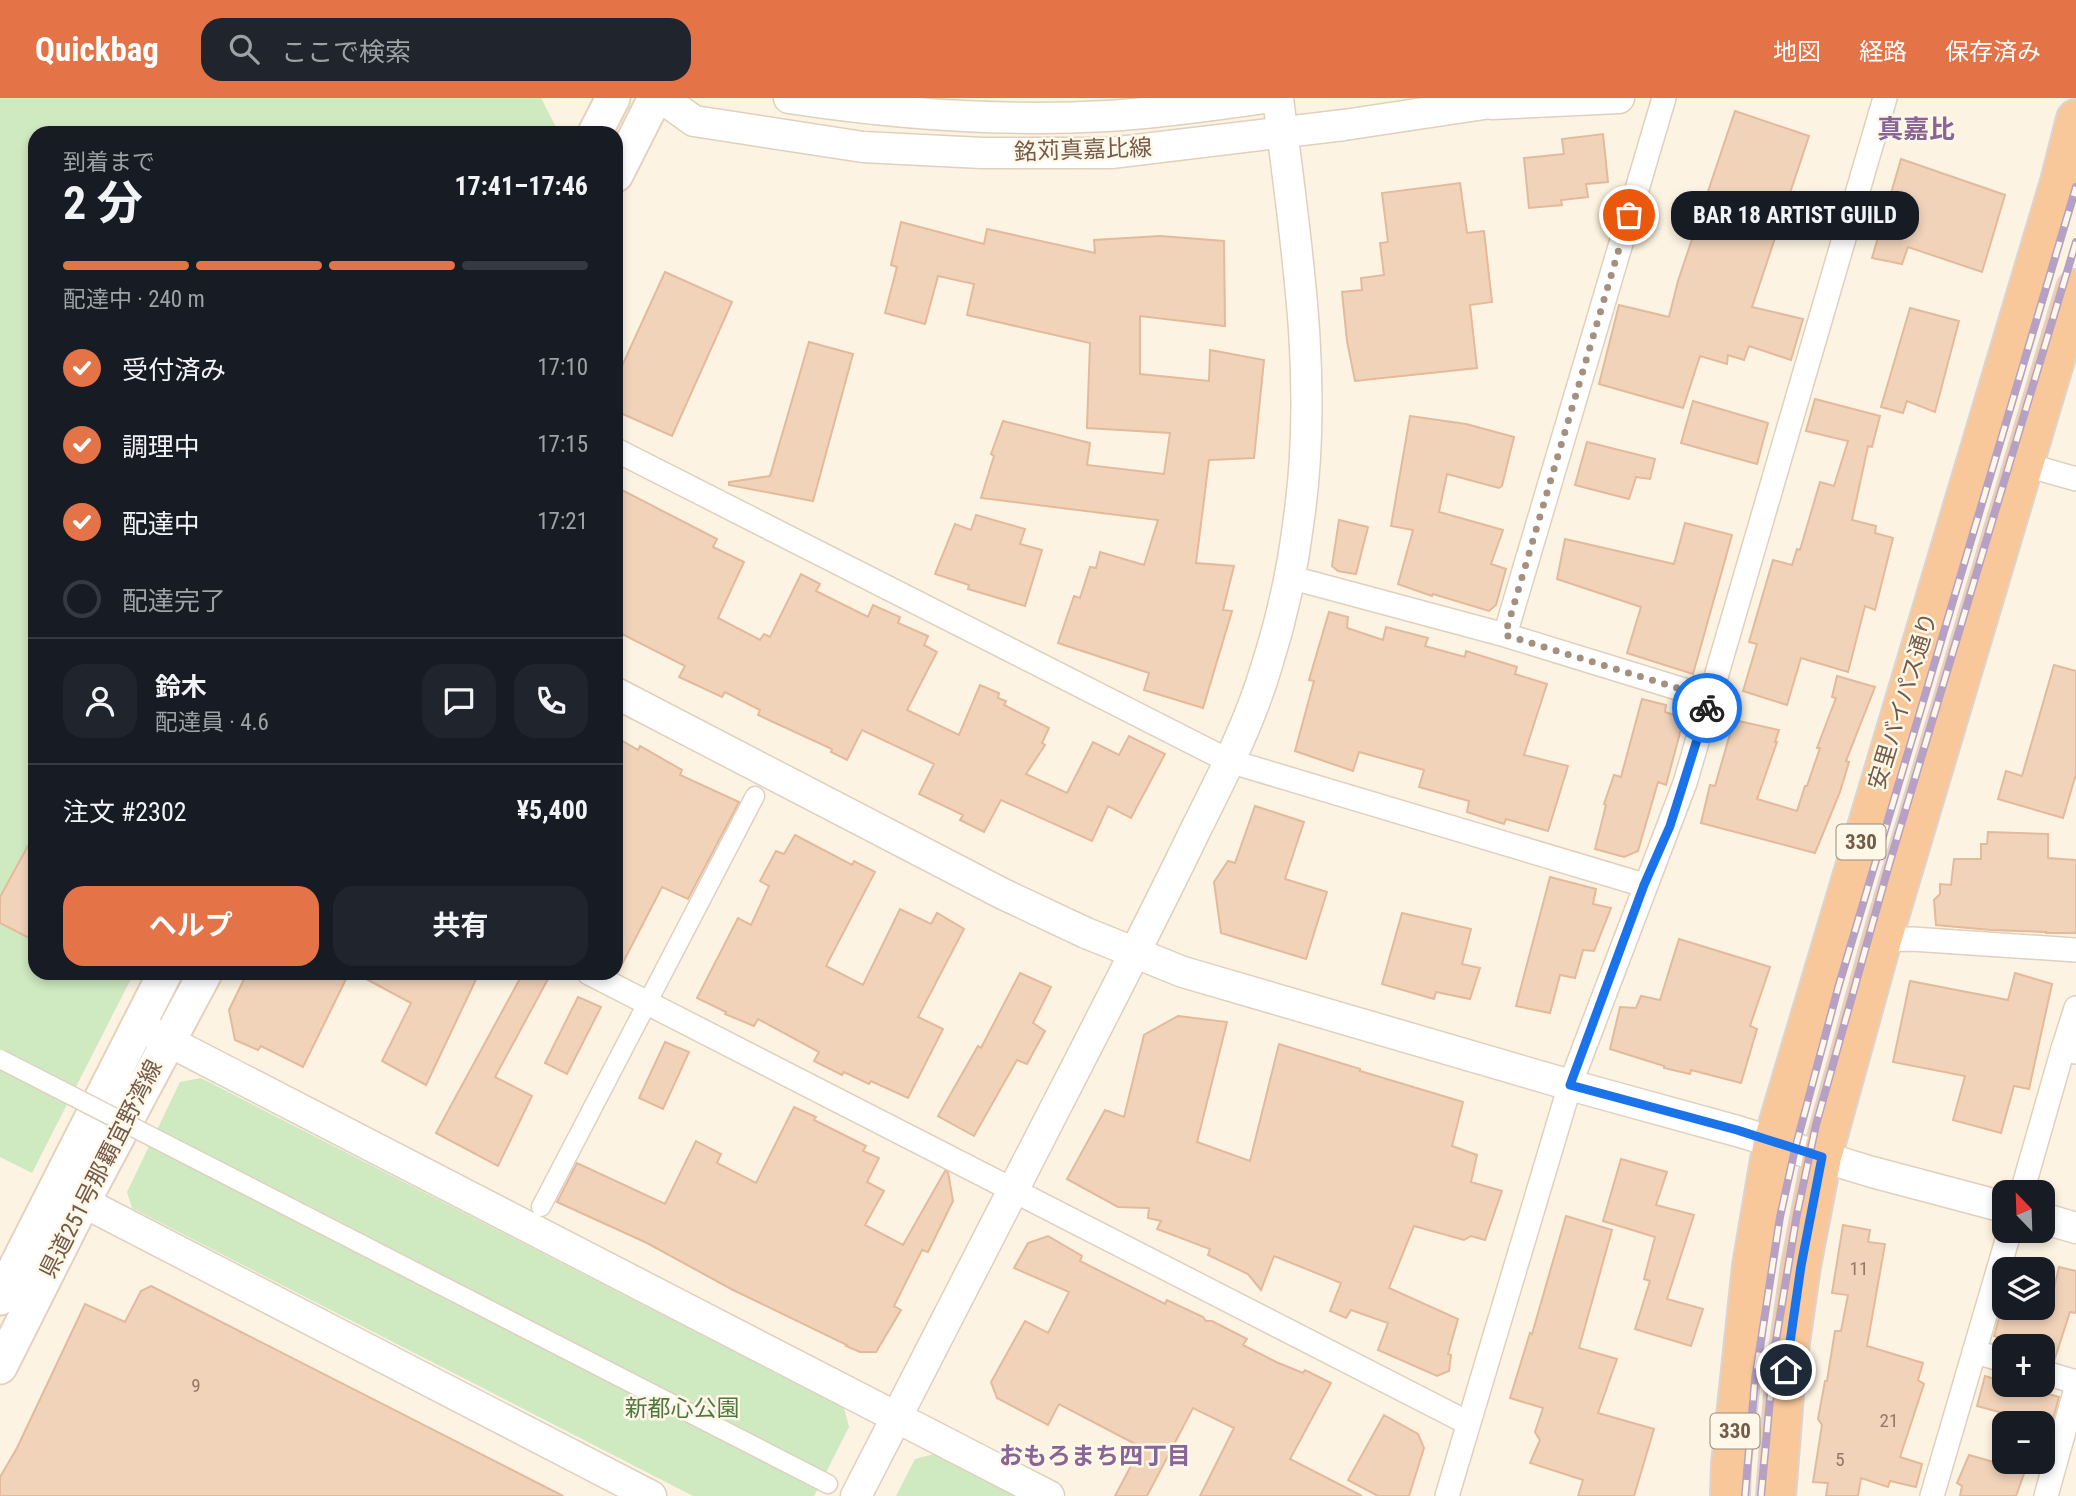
<!DOCTYPE html>
<html lang="ja">
<head>
<meta charset="utf-8">
<style>
  body { margin:0; font-family:"Roboto Condensed","Noto Sans JP",sans-serif; background:#20242c; color:#f1f3f6; height:100vh; display:flex; flex-direction:column; font-size:26px; white-space:nowrap }
  * { box-sizing:border-box; margin:0 }
  p { font-size:23px; color:#9ea1a6 }
  .icon { flex:none; width:38px; height:38px; fill:none; stroke:currentColor; stroke-width:2; stroke-linecap:round; stroke-linejoin:round }
  .map { position:relative; flex:1; overflow:hidden }
  .panel { position:absolute; left:28px; top:28px; width:595px; height:854px; display:flex; flex-direction:column; background:#171b24; border-radius:21px; box-shadow:0 4px 10px #0003 }
  .panel>* { flex:none }
  .needle { width:46px; rotate:337deg }
  .fabs { position:absolute; left:1992px; top:1082px; display:grid; gap:14px }
  .fabs a { display:grid; place-items:center; width:63px; height:63px; border-radius:14px; background:#171b24; box-shadow:0 4px 10px #0003; font-size:35px }
  .pin { position:absolute; display:grid; place-items:center; width:60px; height:60px; color:#fff; margin:-30px; border:4px solid #fff; border-radius:50%; box-shadow:0 2px 7px #0007 }
  .courier { position:absolute; display:grid; place-items:center; width:70px; height:70px; margin:-35px; border:5px solid #1a73e8; border-radius:50%; background:#fff; color:#222; box-shadow:0 2px 9px #0007 }
  .bubble { position:absolute; height:49px; border-radius:21px; background:#171b24; box-shadow:0 4px 10px #0003; font-size:23px; font-weight:700; line-height:49px; text-align:center }
  .headline em { font-style:normal; font-weight:700 }
  .headline div { display:flex; flex-direction:column-reverse }
  .headline { display:flex; align-items:center; justify-content:space-between; height:119px; padding:0 35px }
  h1 { font-size:46px; font-weight:700; line-height:52px }
  .bar { display:grid; grid-template-columns:repeat(4,1fr); gap:10px 7px; align-content:center; height:84px; padding:0 35px }
  .bar i { height:9px; border-radius:5px; background:#363941 }
  .bar .selected { background:#e57348 }
  .bar p { grid-column:span 4 }
  .line { display:flex; align-items:center; gap:18px; padding:0 35px; border-top:2px solid #363941 }
  .line div { flex:1 }
  .round { display:grid; place-items:center; flex:none; width:74px; height:74px; border-radius:21px; background:#20242c }
  ol { padding:0 35px; list-style:none }
  li { display:flex; align-items:center; gap:21px; height:77px }
  li p { margin-inline-start:auto }
  li .icon { padding:7px; border-radius:50%; background:#e57348; color:#fff; stroke-width:4 }
  li:last-child { color:#9ea1a6 }
  li i { width:38px; height:38px; border:4px solid #363941; border-radius:50% }
  .cta { display:flex; gap:14px; margin-top:auto; padding:14px 35px }
  .cta a { flex:1; height:80px; border-radius:21px; background:#e57348; color:#fff; font-size:28px; font-weight:700; line-height:80px; text-align:center }
  .cta a+a { background:#20242c; color:#f1f3f6 }
  header { display:flex; align-items:center; gap:42px; box-sizing:border-box; height:98px; padding:0 35px; background:#e57348; color:#fff }
  header strong { font-size:33px }
  nav { display:flex; gap:38px; margin-inline-start:auto; font-size:24px }
  .search { width:490px; height:63px; background:#20242c; display:flex; align-items:center; gap:18px; box-sizing:border-box; padding:0 24px; border-radius:21px; color:#9ea1a6; font-size:26px }
  .map>svg:first-child { display:block }
</style>
</head>
<body>
<header>
<strong>Quickbag</strong>
<div class="search"><svg class="icon" aria-label="search" viewBox="0 0 24 24"><circle cx="10" cy="10" r="6"/><path d="M15 15l6 6"/></svg>ここで検索</div>
<nav><a>地図</a><a>経路</a><a>保存済み</a></nav>
</header>
<div class="map">
<svg width="2076" height="1398" viewBox="0 0 2076 1398">
  <rect width="100%" height="100%" fill="#fcf3e2"/>
  <path fill="#cfe9c1" d="M0,0H541L559,35H35V875H134L32,1075L0,1059Z
    M201,980L844,1310L849,1329L814,1398H693L132,1110L127,1094L180,984Z
    M934,1356L1015,1398H896L915,1361Z"/>
  <path fill="#f1d3ba" stroke="#e3ba9b" stroke-width="2" d="M1735,13L1809,38L1752,209L1803,221L1791,262L1749,248L1744,262L1728,257L1727,266L1700,258L1683,310L1599,286L1619,207L1669,219L1678,183Z
    M1603,36L1608,84L1586,86L1588,99L1561,102L1562,107L1529,110L1524,60L1564,56L1562,41Z
    M1901,61L2005,97L1982,174L1908,149L1902,166L1872,160Z
    M1460,85L1467,135L1484,133L1492,204L1470,207L1477,270L1355,283L1347,243L1342,194L1362,192L1361,180L1384,177L1380,145L1388,144L1382,95Z
    M901,124L984,146L987,131L1095,155L1094,142L1160,138L1224,143L1225,228L1140,218V276L1209,283L1210,252L1264,262L1254,360L1209,362L1196,465L1234,468L1223,512L1232,513L1203,610L1144,592L1149,575L1058,545L1074,498L1080,500L1090,469L1096,470L1100,454L1144,467L1158,422L981,400L994,358L991,356L1003,323L1090,345L1087,367L1164,376L1170,335L1087,330L1090,245L967,217L974,186L938,178L925,226L885,215L897,169L891,167Z
    M665,174L732,204L672,338L616,313V281Z
    M1910,210L1959,223L1935,314L1907,303L1903,315L1881,309Z
    M809,244L853,256L813,403L729,387V384L770,378Z
    M1815,301L1880,318L1872,349L1868,348L1852,422L1876,428L1875,435L1893,440L1875,512L1865,508L1848,574L1801,560L1787,607L1743,593L1757,546L1749,544L1773,462L1792,467L1797,451L1800,452L1820,384L1834,388L1848,343L1806,333Z
    M1693,303L1768,325L1757,366L1681,345Z
    M1410,318L1466,326L1514,339L1502,388L1499,390L1447,376L1439,414L1503,432L1491,466L1506,471L1496,507L1489,513L1433,496L1432,498L1398,486L1413,432L1391,428Z
    M1587,344L1655,361L1650,381L1636,379L1629,401L1575,387Z
    M616,389L717,441L713,449L744,464L718,520L760,542L764,536L770,539L801,476L820,486L816,493L868,519L873,507L900,519L898,525L928,538L924,547L937,554L907,612L959,637L980,587L999,595L998,600L1006,603L1004,607L1049,630L1042,645L1045,647L1026,676L1067,695L1093,644L1119,657L1129,638L1165,656L1131,720L1108,708L1092,743L1001,702L984,734L960,722L963,717L919,696L934,666L862,632L847,662L831,654L832,651L758,617L760,612L725,594L722,599L679,579L685,568L616,533Z
    M976,417L1025,431L1020,446L1042,452L1025,508L968,491L969,487L935,476L955,426L971,432Z
    M1339,422L1368,429L1356,476L1338,473L1332,468Z
    M1685,425L1732,437L1693,576L1627,555L1641,509L1557,481L1565,441L1674,466Z
    M1329,514L1348,519L1347,530L1383,542L1386,529L1428,540L1425,548L1465,559L1466,553L1517,569L1515,576L1547,586L1524,657L1568,668L1548,733L1506,721L1504,726L1467,714L1469,703L1419,689L1424,672L1359,654L1353,673L1295,653L1314,583L1309,582Z
    M2054,567L2076,573V676L2063,720L1998,701L2006,673L2022,678Z
    M1837,578L1875,589L1846,663L1849,664L1840,694L1815,755L1701,725L1710,687L1715,688L1734,622L1779,632L1775,644H1777L1757,701L1797,713L1805,688H1807L1820,650H1817L1836,600L1832,599Z
    M1642,601L1666,607L1665,614L1684,620L1666,687L1658,684L1638,753L1624,759L1595,751L1606,707L1604,706L1614,677L1621,679Z
    M616,639L638,652L640,648L682,672L680,677L739,704L688,801L662,789L618,874L616,873Z
    M1255,708L1304,724L1285,781L1327,794L1306,861L1221,835L1214,784L1228,763L1235,765Z
    M1988,734L2048,736V760L2076,762V835H2046V834L1991,832L1936,827L1934,802L1940,796V786L1951,787L1954,761H1981V746H1987Z
    M35,735V843L0,825V799Z
    M795,737L852,767L854,763L875,774L826,868L863,887L900,811L931,826L937,815L964,831L918,919L943,931L908,1000L871,983L869,986L844,974L842,977L814,963L819,954L758,921L754,928L725,916L726,914L697,900L738,820L751,827L769,788L760,783L776,753L784,756Z
    M1550,779L1596,791L1593,806L1611,810L1594,853L1583,852L1575,880L1560,877L1550,915L1516,908Z
    M1402,815L1471,831L1462,866L1480,870L1470,901L1436,894L1434,901L1382,886Z
    M1679,841L1770,869L1750,928L1757,931L1741,985L1691,972L1690,976L1664,970V968L1610,951L1620,909L1636,910L1641,898L1660,902Z
    M247,875H349L303,969L261,948L258,952L235,942L229,912Z
    M355,875H479L426,987L382,963L411,905Z
    M523,875H536L548,881L495,979L532,998L498,1068L436,1035Z
    M1020,875L1051,889L1033,925L1045,933L1027,966L1017,962L974,1038L938,1018L978,948L981,950Z
    M2015,875L2052,886L2029,991L2014,988L2001,1035L1953,1022L1965,978L1893,964L1910,883L2008,902Z
    M578,899L601,909L567,976L545,965Z
    M1178,918L1227,924L1197,1044L1250,1063L1279,946L1360,971V973L1463,1004L1452,1048L1477,1057L1471,1084L1502,1093L1485,1142L1471,1138L1464,1142L1414,1128L1389,1190L1458,1221L1448,1256L1451,1257L1449,1273L1437,1278L1378,1252L1388,1225L1351,1212L1346,1220L1330,1213L1341,1185L1274,1158L1261,1192L1248,1176L1208,1157L1210,1151L1157,1131L1161,1123L1148,1120L1149,1110L1118,1109L1067,1081L1105,1012L1124,1019L1144,937Z
    M665,944L689,954L663,1011L639,1000Z
    M794,1009L816,1019L814,1022L866,1048L863,1053L879,1060L867,1084L884,1093L865,1127L903,1147L945,1073L948,1074L953,1103L928,1154L922,1152L894,1208L901,1212L876,1254H860L846,1248L847,1247L733,1192L647,1145L557,1104L577,1065L665,1106L696,1043L721,1056L717,1065L756,1085Z
    M1621,1061L1667,1074L1656,1107L1694,1117L1667,1201L1703,1211L1691,1248L1635,1231L1650,1183L1644,1181L1655,1139L1603,1123Z
    M1566,1118L1612,1132L1579,1250L1617,1261L1598,1315L1654,1331L1634,1398H1578L1583,1382L1530,1365L1540,1342L1535,1334L1543,1310L1510,1300L1530,1235L1532,1236Z
    M1843,1127L1870,1132L1868,1144L1885,1146L1867,1248L1923,1265L1918,1282L1924,1286L1900,1359L1922,1366L1916,1389L1890,1383L1888,1389L1861,1380L1858,1398H1826L1828,1385L1813,1384L1822,1327L1818,1321L1825,1283H1827L1835,1233H1841L1848,1197L1832,1195Z
    M1048,1138L1082,1158L1080,1163L1165,1206L1167,1202L1203,1219L1206,1223H1212L1247,1241L1243,1247L1276,1264L1303,1275L1305,1272L1331,1285L1290,1361L1362,1398H1200L1234,1330L1193,1310L1147,1398H1115L1141,1349L1059,1306L1048,1327L997,1300L991,1284L1025,1223L1048,1235L1069,1194L1014,1170L1028,1145Z
    M2059,1169L2076,1173V1215L2070,1214L2054,1263L2042,1260V1248H2004L2006,1242L1994,1238L2003,1206L2004,1209H2012L2047,1220Z
    M151,1188L563,1398H0V1379L17,1350L85,1206L125,1224L141,1193Z
    M1985,1278L2004,1284V1286H2014L2059,1299L2051,1328L1977,1308Z
    M1384,1317L1418,1336L1424,1350L1409,1398H1378L1348,1382Z
    M1969,1357L2025,1373L2016,1398H1960L1962,1388L1957,1385Z"/>
  <g fill="none" stroke-linecap="round" stroke-linejoin="round">
    <defs>
      <path id="pedestrian" d="M541,1109L755,698
        M357,1144L828,1386"/>
      <path id="minor" d="M616,352L1229,663L1644,787
        M2023,366L2076,381
        M1289,479L1505,537L1710,600
        M1505,537L1664,0
        M1882,842L1912,841L2076,852
        M589,875L1468,1325
        M2076,954L2063,951L2076,910
        M2022,1094L2063,951
        M1974,1254L2004,1262
        M2042,1274L2076,1284
        M1447,1398L1570,987L1685,685L1885,0
        M1932,1398L2010,1132
        M2046,1398L2076,1290"/>
      <path id="tertiary" d="M662,0L694,23L863,49L982,55H1111L1344,27L1484,6L1510,0
        M789,0C894,16 1001,24 1107,18C1160,15 1213,7 1265,0
        M1492,6L1619,0
        M616,595L1003,796L1086,835L1183,874L1570,987L1737,1033L1872,1074L2004,1109
        M137,927L1049,1398
        M64,1094L651,1398
        M2042,1120L2076,1130
        M856,1398C932,1253 1004,1107 1080,962C1119,886 1158,810 1195,733C1222,679 1250,625 1267,567C1282,520 1293,470 1299,420C1319,279 1295,140 1278,0"/>
      <path id="secondary" d="M595,35L613,0
        M616,77L655,0
        M0,1200L165,875
        M0,1269L83,1104L205,875"/>
      <path id="trunk" d="M1730,1398L1731,1366L1752,1168L1773,1044L2060,84L2076,21
        M1776,1398L1786,1272L1801,1168L1822,1059L1882,842L2076,191"/>
    </defs>
    <use href="#pedestrian" stroke="#e0d0be" stroke-width="21"/>
    <use href="#minor" stroke="#e0d0be" stroke-width="26"/>
    <use href="#tertiary" stroke="#e0d0be" stroke-width="33"/>
    <use href="#secondary" stroke="#e5d1bc" stroke-width="37"/>
    <use href="#trunk" stroke="#dbd4d0" stroke-width="42"/>
    <use href="#pedestrian" stroke="#fff" stroke-width="18"/>
    <use href="#minor" stroke="#fff" stroke-width="23"/>
    <use href="#tertiary" stroke="#fff" stroke-width="30"/>
    <use href="#secondary" stroke="#fff" stroke-width="33"/>
    <use href="#trunk" stroke="#f8c89a" stroke-width="38"/>
    <defs>
      <path id="rail" d="M1745,1398L1755,1281L1780,1119L1795,1051L1838,890L2076,89
        M1761,1398L1775,1248L1797,1116L1816,1027L1889,767L2076,144"/>
    </defs>
    <use href="#rail" stroke="#b6a1c5" stroke-width="8"/>
    <use href="#rail" stroke="#fff7e8" stroke-width="5" stroke-dasharray="16" stroke-linecap="butt"/>
    <defs>
      <path id="pedestrian-bridge" d="M0,961L357,1144"/>
    </defs>
    <use href="#pedestrian-bridge" stroke="#e0d0be" stroke-width="21" stroke-linecap="butt"/>
    <use href="#pedestrian-bridge" stroke="#fff" stroke-width="18"/>
  </g>
  <g fill="none" stroke-linecap="round" stroke-linejoin="round">
    <path stroke="#a3907f" stroke-width="7" stroke-dasharray="0 12.6" d="M1629,117L1505,537L1710,600L1707,610"/>
    <path stroke="#1a73e8" stroke-width="9" d="M1707,610L1670,728L1644,787L1570,987L1737,1032L1822,1059L1801,1168L1786,1272"/>
  </g>
  <g text-anchor="middle" dominant-baseline="central" stroke-width="5" stroke-linejoin="round" paint-order="stroke">
    <g font-size="19" fill="#927865">
      <text x="1859" y="1170">11</text>
      <text x="196" y="1287">9</text>
      <text x="1889" y="1322">21</text>
      <text x="1840" y="1361">5</text>
    </g>
    <g fill="#fff7e8" stroke="#9d8979" stroke-width="2">
      <rect x="1836.5" y="726.5" width="49" height="35" rx="5"/>
      <rect x="1710.5" y="1315.5" width="49" height="35" rx="5"/>
    </g>
    <g font-size="21" font-weight="bold" fill="#735a49">
      <text x="1861" y="744">330</text>
      <text x="1735" y="1333">330</text>
    </g>
    <g font-size="23" fill="#735a49" stroke="#fff7e8">
      <text transform="translate(1083 52) rotate(-2)">銘苅真嘉比線</text>
      <text transform="translate(1903 603) rotate(-73)">安里バイパス通り</text>
      <text transform="translate(101 1071) rotate(-63)">県道251号那覇宜野湾線</text>
    </g>
    <g font-size="23" fill="#4f7841" stroke="#fff7e8">
      <text x="682" y="1310">新都心公園</text>
    </g>
    <g font-size="24" font-weight="bold" fill="#886497" stroke="#fff7e8">
      <text x="1095" y="1358">おもろまち四丁目</text>
    </g>
    <g font-size="26" font-weight="bold" fill="#886497" stroke="#fff7e8">
      <text x="1916" y="31">真嘉比</text>
    </g>
  </g>
</svg>
<div class="fabs">
<a><svg class="needle" viewBox="-14 -14 28 28"><path d="M0-13l5 13h-10z" fill="#e53935"/><path d="M0 13l5-13h-10z" fill="#9ea1a6"/></svg></a>
<a><svg class="icon" aria-label="layers" viewBox="0 0 24 24"><path d="M12 4l9 5-9 5-9-5zM3 14l9 5 9-5"/></svg></a>
<a>+</a>
<a>−</a>
</div>
<div class="pin" style="left:1629px;top:117px;background:#ea580c"><svg class="icon" aria-label="bag" viewBox="0 0 24 24"><path d="M5 8h14l-1 12H6zM9 8a3 3 0 0 1 6 0"/></svg></div>
<div class="pin" style="left:1786px;top:1272px;background:#1f2937"><svg class="icon" aria-label="home" viewBox="0 0 24 24"><path d="M3 11l9-7 9 7M6 9v11h12V9"/></svg></div>
<div class="courier" style="left:1707px;top:610px"><svg class="icon" aria-label="bike" viewBox="0 0 24 24"><circle cx="6" cy="16" r="4"/><circle cx="18" cy="16" r="4"/><path d="M6 16l4-8h5l3 8M10 8l3 8H6M13 5h3"/></svg></div>
<div class="bubble" style="left:1671px;top:93px;width:248px">BAR 18 ARTIST GUILD</div>
<section class="panel">
<div class="headline"><div><h1>2 分</h1><p>到着まで</p></div><em>17:41–17:46</em></div>
<div class="bar"><i class="selected"></i><i class="selected"></i><i class="selected"></i><i></i><p>配達中 · 240 m</p></div>
<ol>
<li><svg class="icon" aria-label="check" viewBox="0 0 24 24"><path d="M5 12l5 5 9-10"/></svg>受付済み<p>17:10</p></li>
<li><svg class="icon" aria-label="check" viewBox="0 0 24 24"><path d="M5 12l5 5 9-10"/></svg>調理中<p>17:15</p></li>
<li><svg class="icon" aria-label="check" viewBox="0 0 24 24"><path d="M5 12l5 5 9-10"/></svg>配達中<p>17:21</p></li>
<li><i></i>配達完了</li>
</ol>
<div class="line" style="height:126px"><a class="round"><svg class="icon" aria-label="person" viewBox="0 0 24 24"><circle cx="12" cy="8" r="4"/><path d="M4 21q1-7 8-7t8 7"/></svg></a><div><b>鈴木</b><p>配達員 · 4.6</p></div><a class="round"><svg class="icon" aria-label="chat" viewBox="0 0 24 24"><path d="M4 5h16v11H9l-5 4z"/></svg></a><a class="round"><svg class="icon" aria-label="phone" viewBox="0 0 24 24"><path d="M5 4h4l2 5-3 2q2 4 5 5l2-3 5 2v4C11 20 4 13 5 4z"/></svg></a></div>
<div class="line" style="height:91px"><div>注文 #2302</div><b>¥5,400</b></div>
<div class="cta"><a>ヘルプ</a><a>共有</a></div>
</section>
</div>
</body>
</html>
